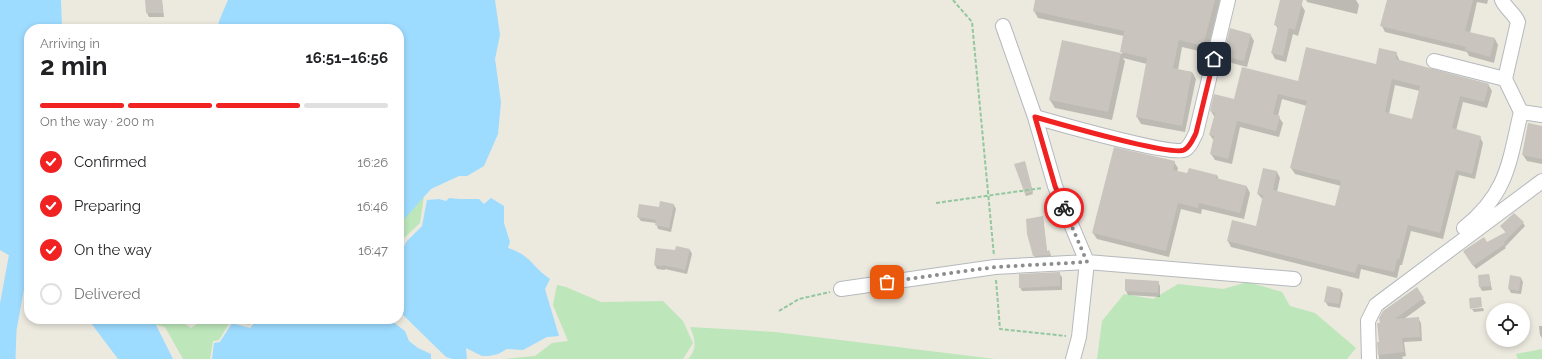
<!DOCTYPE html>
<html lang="en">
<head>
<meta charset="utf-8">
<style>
  body { margin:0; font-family:Raleway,sans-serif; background:#f6f6f6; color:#202124; height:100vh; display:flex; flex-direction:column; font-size:15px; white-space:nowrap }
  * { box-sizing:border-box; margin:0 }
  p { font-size:13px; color:#757577 }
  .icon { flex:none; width:22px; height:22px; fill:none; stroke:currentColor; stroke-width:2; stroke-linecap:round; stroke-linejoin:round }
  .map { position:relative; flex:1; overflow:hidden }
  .drawer { position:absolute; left:24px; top:24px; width:380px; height:300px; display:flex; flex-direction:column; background:#fff; border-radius:16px; box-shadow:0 2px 6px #0003 }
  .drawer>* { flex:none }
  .controls { position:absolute; left:1486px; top:303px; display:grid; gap:8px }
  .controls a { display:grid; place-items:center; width:44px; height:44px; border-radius:50%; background:#fff; box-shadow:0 2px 6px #0003; font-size:20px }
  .pin { position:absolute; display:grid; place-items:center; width:34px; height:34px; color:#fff; margin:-17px; border-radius:8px; box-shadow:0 2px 6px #0006 }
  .courier { position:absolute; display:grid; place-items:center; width:40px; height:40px; margin:-20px; border:3px solid #f02222; border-radius:50%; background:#fff; color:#222; box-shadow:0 1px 5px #0007 }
  .summary em { font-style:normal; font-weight:700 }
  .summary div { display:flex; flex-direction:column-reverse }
  .summary { display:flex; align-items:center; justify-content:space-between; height:68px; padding:0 16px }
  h1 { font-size:26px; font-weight:700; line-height:30px }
  .bar { display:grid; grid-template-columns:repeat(4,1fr); gap:6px 4px; align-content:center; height:48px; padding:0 16px }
  .bar i { height:5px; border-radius:3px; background:#e0e0e0 }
  .bar .active { background:#f02222 }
  .bar p { grid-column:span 4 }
  ol { padding:0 16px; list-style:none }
  li { display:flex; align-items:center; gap:12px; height:44px }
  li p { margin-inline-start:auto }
  li .icon { padding:4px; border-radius:50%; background:#f02222; color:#fff; stroke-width:4 }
  li:last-child { color:#757577 }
  li i { width:22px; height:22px; border:2px solid #e0e0e0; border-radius:50% }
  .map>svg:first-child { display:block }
</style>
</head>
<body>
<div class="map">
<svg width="1542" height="359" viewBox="0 0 1542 359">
  <rect width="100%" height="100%" fill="#ece9df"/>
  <path fill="#bde6ba" d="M424,195L420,223L403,239L399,248V211Z
    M1248,282L1282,292L1290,306L1315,313L1356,348L1347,359H1097L1102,321L1124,294L1153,299L1178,284L1223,289Z
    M557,285L566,287L601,302L663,301L683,321L693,343L683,359H504L535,356L552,343L568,341L553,305Z
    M149,319H178L191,328L205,319L255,320L249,325L231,320L219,340L213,341L210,359H183L165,327L150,323Z
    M690,327L775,332L995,359H688C698,348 695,339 690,327Z
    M1542,349V359H1518L1516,354Z"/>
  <path fill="#9ddbff" d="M0,0H61L62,29H29V267L0,250Z
    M228,0H495L500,35L495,59L501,102L498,134L484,166L467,176H459L431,189L399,225V29H218L219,21Z
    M449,198L459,199H479L484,204L491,198L504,206V223L510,242L508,248C531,255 532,267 550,279L545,289L559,336L547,337L523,350L507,349L498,354L489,356H482L466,348L467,359H452L446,357L399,311V256L407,241L422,226L427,200L439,199L446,201Z
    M88,319H153L173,359H118Z
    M258,319H389L405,331L409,341L418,348L431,354V359H212L214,343L220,342L232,323L250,328Z"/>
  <path fill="#0003" fill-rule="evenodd" d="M146,0H162L164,17H149L147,13Z
    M1036,0H1220L1207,53L1182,47L1178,70L1192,72L1196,79L1185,132L1141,124L1137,117L1147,64L1123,58L1125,61L1112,120L1055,108L1050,100L1063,41L1122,54L1124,36L1038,18L1034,11Z
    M1281,0L1301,4L1305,11L1298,36L1293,34L1286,62L1275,59L1272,53L1278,29L1275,24Z
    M1306,0H1356L1359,5L1357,14L1307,2Z
    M1388,0H1488L1487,4L1477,2L1470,33L1495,39L1498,45L1494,63L1469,56L1467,52L1385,32L1382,26Z
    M1250,34L1254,41L1247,67L1228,62L1224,56Z
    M1396,53L1400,61L1488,84L1492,91L1487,108L1463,102L1456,131L1480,137L1483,143L1475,179L1459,175L1443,239L1411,231L1402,265H1400L1397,278L1361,269L1359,279L1231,247L1228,241L1257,227L1263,200L1258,194L1264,169L1277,172L1280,178L1277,192L1335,207L1341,186L1295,174L1291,168L1307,106L1282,99L1278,116L1283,123L1279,137L1240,127L1232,164L1215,160L1211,154L1214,141L1210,135L1215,118L1211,111L1235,101L1298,82L1377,65ZM1395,85L1420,91L1413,120L1389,114Z
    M1529,124L1542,127V164L1527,161L1523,155Z
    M1174,162L1178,168L1177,172L1188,175H1217L1219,180L1247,187L1250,193L1244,219L1202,209L1201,214L1181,209L1169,257L1097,239L1093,233Z
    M1025,163L1033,194L1026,196L1025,194Z
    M674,205L676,209L671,232L658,229L656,223L641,221L638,217Z
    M1043,217L1047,252L1050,253L1051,257L1035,258L1028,234Z
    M1523,223L1525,226L1505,247L1506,248L1476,269L1466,255L1506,233L1501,226Z
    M677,247L690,250L692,254L687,274L665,269V270L657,269L655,265L676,251Z
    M1059,273L1062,277V290L1022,291L1020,287Z
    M1489,275L1492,290L1482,291L1480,287Z
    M1521,278L1523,282L1521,294L1511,293L1509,289Z
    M1158,282L1160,286V297L1128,295L1126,291Z
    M1416,289L1426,303L1404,319L1418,318L1421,323L1422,341L1404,342L1406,356L1402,357L1403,359H1379L1378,343H1381V324Z
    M1341,290L1343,294L1340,308L1328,306L1325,301Z
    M1483,308L1484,311L1474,312L1472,309Z
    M1539,326H1542V338L1540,335Z"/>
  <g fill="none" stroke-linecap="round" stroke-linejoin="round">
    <path stroke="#9ddbff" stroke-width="21" d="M5,359L6,329L29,204"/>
  </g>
  <path fill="#c9c5be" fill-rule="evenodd" d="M145,0H162L163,13H146Z
    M1035,0H1215L1203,46L1179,40L1173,68L1192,72L1182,126L1136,117L1147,58L1120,52L1124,31L1033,11Z
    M1280,0H1303L1295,30L1289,28L1283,56L1271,53L1278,26L1274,25Z
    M1387,0H1473L1465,31L1495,38L1490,57L1465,50L1466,47L1380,26Z
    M1230,28L1251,34L1244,61L1223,56Z
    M1062,40L1121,53L1108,112L1049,100Z
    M1306,47L1376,64L1379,48L1397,52L1396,59L1489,84L1484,102L1460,96L1452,128L1481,136L1472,174L1456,170L1440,233L1408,225L1399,260L1397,259L1394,272L1358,264L1355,273L1227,241L1232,220L1256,226L1263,195L1257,194L1263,168L1277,171L1273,190L1335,206L1341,181L1290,168L1307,101L1278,94L1273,114L1280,116L1276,131L1237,121L1228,159L1210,154L1214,136L1209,135L1215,113L1210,111L1214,94L1234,99L1242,67L1298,81ZM1392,79L1420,86L1412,119L1385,112Z
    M1528,123L1542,126V159L1522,155Z
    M1114,147L1175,161L1173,170L1187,173L1189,168L1217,175L1216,178L1247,186L1240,213L1199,203L1198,208L1178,203L1166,251L1092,233Z
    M1025,161L1033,192L1025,194L1014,164Z
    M660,201L674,204L669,228L655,225L656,220L637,217L639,204L659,207Z
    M1514,213L1524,222L1504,242L1505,244L1473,266L1463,251L1484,237L1487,242L1506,232L1500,226Z
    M1043,216L1047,251L1049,250L1051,255L1033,256L1027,234L1026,219Z
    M676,246L690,249L685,270L663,265V266L654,265L656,248L675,250Z
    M1060,272V286L1019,288V274Z
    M1489,274L1491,286L1479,287L1478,275Z
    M1510,275L1521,277L1519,291L1508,289Z
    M1125,279L1159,281L1158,293L1125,291Z
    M1327,286L1341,289L1339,304L1324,302Z
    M1417,287L1424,298L1395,319L1419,317L1420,337L1402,338L1404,352L1378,355L1377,342H1379L1377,323H1380L1379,318L1383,311Z
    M1481,297L1482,307L1470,309L1469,298Z"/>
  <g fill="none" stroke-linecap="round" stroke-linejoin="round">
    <defs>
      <path id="minor" d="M1502,0C1506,9 1514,13 1518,22L1505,79
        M1003,26L1035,117L1055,186L1087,262L1079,337L1073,359
        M1434,61L1505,79L1521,112L1542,115
        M1035,117C1056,123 1171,156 1184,150C1190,147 1193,139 1196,133L1228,0
        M1464,228C1508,193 1509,162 1521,112
        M841,289L995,267L1087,262L1294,279
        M1369,359L1368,321L1376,305L1542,181"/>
    </defs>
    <use href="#minor" stroke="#b5b9bd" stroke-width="16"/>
    <path stroke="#93c79e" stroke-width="2" stroke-dasharray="4 2" stroke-linecap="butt" d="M953,0L972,22L994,256
      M936,203L1042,188
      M996,280L1000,329L1066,336
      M779,311L799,299L830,292"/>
    <use href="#minor" stroke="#fff" stroke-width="14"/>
  </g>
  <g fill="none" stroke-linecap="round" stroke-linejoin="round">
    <path stroke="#8c8e8d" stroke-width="4" stroke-dasharray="0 7.2" d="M887,282L995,267L1087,262L1064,208"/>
    <path stroke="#f02222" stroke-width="5" d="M1064,208L1055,186L1035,117C1056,123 1171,156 1184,150C1190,147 1193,139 1196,133L1214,59"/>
  </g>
</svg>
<div class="controls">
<a><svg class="icon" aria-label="locate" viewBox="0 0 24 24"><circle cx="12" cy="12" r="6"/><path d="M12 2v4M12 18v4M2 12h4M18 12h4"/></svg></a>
</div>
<div class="pin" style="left:887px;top:282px;background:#ea580c"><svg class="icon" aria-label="bag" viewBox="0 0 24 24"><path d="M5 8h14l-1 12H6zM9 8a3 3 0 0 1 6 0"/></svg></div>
<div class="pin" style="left:1214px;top:59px;background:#1f2937"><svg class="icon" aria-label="home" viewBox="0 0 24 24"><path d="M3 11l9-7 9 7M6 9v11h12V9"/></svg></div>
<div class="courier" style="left:1064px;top:208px"><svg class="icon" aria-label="bike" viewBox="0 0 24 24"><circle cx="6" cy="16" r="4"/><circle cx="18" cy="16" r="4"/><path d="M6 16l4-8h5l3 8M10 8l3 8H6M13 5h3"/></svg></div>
<section class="drawer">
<div class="summary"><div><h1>2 min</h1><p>Arriving in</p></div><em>16:51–16:56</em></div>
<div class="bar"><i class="active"></i><i class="active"></i><i class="active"></i><i></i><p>On the way · 200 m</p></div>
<ol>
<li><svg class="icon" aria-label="check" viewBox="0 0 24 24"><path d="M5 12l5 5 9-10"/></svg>Confirmed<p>16:26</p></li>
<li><svg class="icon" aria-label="check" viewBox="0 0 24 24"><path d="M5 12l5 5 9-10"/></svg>Preparing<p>16:46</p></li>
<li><svg class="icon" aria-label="check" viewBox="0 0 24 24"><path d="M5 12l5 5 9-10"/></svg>On the way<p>16:47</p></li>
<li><i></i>Delivered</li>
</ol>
</section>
</div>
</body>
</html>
